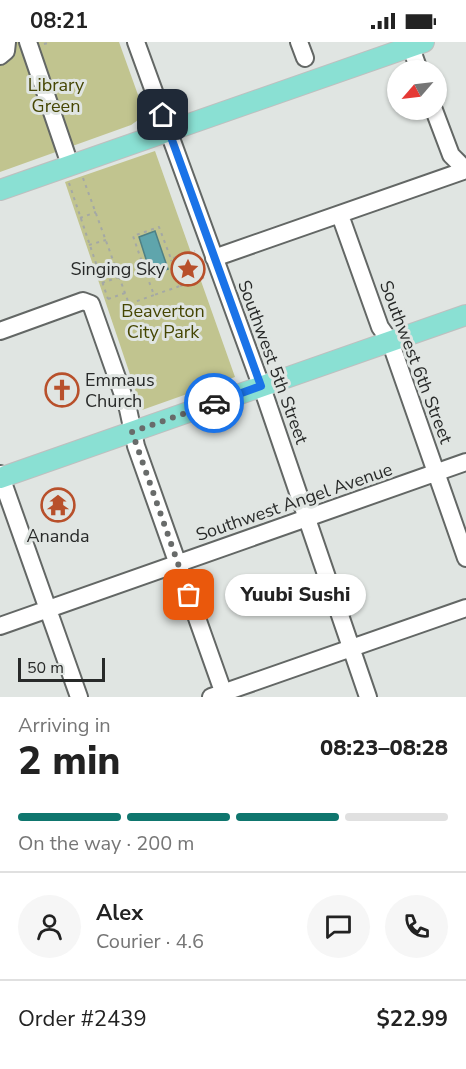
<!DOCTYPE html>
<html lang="en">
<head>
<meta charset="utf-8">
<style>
  body { margin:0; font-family:"Nunito Sans",sans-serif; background:#f6f6f6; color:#222; height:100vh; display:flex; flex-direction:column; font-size:22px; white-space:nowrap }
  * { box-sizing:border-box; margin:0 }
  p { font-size:20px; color:#767676 }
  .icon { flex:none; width:33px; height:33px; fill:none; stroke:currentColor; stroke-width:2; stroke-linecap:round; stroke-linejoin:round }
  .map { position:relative; height:655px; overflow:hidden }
  .drawer { display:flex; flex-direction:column; background:#fff; flex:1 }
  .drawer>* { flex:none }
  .needle { width:39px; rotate:242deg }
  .buttons { position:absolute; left:387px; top:18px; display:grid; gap:12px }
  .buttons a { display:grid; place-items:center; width:60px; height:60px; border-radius:50%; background:#fff; box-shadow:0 2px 4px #0004; font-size:30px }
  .scale { position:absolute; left:18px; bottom:15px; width:87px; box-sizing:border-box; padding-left:6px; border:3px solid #282a29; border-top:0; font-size:16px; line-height:21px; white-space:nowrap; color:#282a29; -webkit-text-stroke:4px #e0e5e2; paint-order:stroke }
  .pin { position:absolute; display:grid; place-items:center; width:51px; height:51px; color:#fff; margin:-26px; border-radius:12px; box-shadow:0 3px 9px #0006 }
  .courier { position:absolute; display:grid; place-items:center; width:60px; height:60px; margin:-30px; border:4px solid #1a73e8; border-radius:50%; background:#fff; color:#222; box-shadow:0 2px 8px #0007 }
  .bubble { position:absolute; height:42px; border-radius:21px; background:#fff; box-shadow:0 2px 4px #0004; font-size:20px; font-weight:800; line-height:42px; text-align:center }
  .overview em { font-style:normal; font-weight:800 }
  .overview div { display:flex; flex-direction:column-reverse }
  .overview { display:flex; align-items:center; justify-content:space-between; height:102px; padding:0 18px }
  h1 { font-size:39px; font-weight:800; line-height:45px }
  .bar { display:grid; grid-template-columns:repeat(4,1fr); gap:9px 6px; align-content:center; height:72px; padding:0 18px }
  .bar i { height:8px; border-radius:4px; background:#e0e0e0 }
  .bar .current { background:#0f766e }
  .bar p { grid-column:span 4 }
  .line { display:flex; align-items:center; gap:15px; padding:0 18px; border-top:2px solid #e0e0e0 }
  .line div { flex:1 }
  .round { display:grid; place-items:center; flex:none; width:63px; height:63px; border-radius:32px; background:#f6f6f6 }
  .status { display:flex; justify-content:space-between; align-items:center; height:42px; padding:0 30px; background:#fff; direction:ltr }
  .status svg { height:16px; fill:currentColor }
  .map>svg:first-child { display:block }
</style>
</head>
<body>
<div class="status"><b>08:21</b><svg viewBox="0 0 49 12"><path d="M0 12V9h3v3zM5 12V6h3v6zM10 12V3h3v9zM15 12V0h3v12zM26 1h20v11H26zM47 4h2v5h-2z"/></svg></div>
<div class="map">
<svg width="466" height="655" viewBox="0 0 466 655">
  <rect width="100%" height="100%" fill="#e0e5e2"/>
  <path fill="#c1c48f" d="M0,0H119L142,64L141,76L131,83L0,130Z
    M155,109L235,335L142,368L65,140Z"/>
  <path fill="#5fa5ac" stroke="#4e8085" stroke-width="1.5" d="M155,189L168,227L151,233L139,195Z"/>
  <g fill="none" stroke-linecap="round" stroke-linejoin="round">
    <defs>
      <path id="minor" d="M28,0L67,114
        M136,0L266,357L368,655
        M299,0L305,16
        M409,0L419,28
        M0,14L6,9L7,0
        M434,68L451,113L466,128
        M340,173L380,285L390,299L466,516
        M214,216L466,128
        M0,289L83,259L91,262L128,367L136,404L225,655
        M0,432L79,655
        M0,584L466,420
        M211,655L466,566"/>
      <path id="major" d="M0,148L424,0
        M0,436L466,273"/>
    </defs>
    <use href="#minor" stroke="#636765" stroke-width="20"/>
    <use href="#major" stroke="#bebfbf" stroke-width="22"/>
    <path stroke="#a4a8a5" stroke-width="2" stroke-dasharray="3 4.5" stroke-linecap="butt" d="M44,2L51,0
      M83,136L129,262L154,253
      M69,141L108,257
      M80,176L96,170
      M89,203L106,198
      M144,226L154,253L180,244L171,218
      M102,241L144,226L133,194L159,185L171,217L195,209
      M180,244L208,234
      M108,257L125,251"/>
    <use href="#minor" stroke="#fff" stroke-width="16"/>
    <use href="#major" stroke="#8ae0d3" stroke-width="20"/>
  </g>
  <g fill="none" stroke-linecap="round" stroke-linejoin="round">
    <path stroke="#686b6a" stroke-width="6" stroke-dasharray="0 10.8" d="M189,553L132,390L214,361"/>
    <path stroke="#1a73e8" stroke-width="8" d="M163,73L261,344L214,361"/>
  </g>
  <defs>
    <symbol id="sight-ring" viewBox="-11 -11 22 22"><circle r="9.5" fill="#e0e5e2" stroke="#b8502b" stroke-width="1.5"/><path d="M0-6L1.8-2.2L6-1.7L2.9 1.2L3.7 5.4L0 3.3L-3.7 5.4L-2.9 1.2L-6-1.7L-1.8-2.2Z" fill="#b8502b"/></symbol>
    <symbol id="church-ring" viewBox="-11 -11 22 22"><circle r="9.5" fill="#e0e5e2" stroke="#b8502b" stroke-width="1.5"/><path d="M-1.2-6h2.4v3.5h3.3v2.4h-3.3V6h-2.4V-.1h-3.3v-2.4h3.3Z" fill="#b8502b"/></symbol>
    <symbol id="temple-ring" viewBox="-11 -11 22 22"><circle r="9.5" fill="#e0e5e2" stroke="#b8502b" stroke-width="1.5"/><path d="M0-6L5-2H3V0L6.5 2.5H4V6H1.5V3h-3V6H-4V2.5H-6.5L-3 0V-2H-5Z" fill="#b8502b"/></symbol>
  </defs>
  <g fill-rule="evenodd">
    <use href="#sight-ring" x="169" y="208" width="38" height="38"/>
    <use href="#church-ring" x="43" y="329" width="38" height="38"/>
    <use href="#temple-ring" x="39" y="444" width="38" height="38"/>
  </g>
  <g text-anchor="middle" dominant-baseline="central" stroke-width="6" stroke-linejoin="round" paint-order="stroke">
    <g font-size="18" fill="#454603" stroke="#e0e5e2">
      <text x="56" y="43">Library<tspan x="56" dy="21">Green</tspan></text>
      <text x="163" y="269">Beaverton<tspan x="163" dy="21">City Park</tspan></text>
    </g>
    <g font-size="18" fill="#282a29" stroke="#e0e5e2" text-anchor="end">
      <text x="165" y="227">Singing Sky</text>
      <text x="85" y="338" text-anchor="start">Emmaus<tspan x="85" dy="21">Church</tspan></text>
      <text x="58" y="494" text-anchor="middle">Ananda</text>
    </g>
    <g font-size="18" fill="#282a29" stroke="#e0e5e2">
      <text transform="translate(273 320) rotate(70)">Southwest 5th Street</text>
      <text transform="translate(416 320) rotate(69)">Southwest 6th Street</text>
      <text transform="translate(294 460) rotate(-19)">Southwest Angel Avenue</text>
    </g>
  </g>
</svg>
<div class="buttons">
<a><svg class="needle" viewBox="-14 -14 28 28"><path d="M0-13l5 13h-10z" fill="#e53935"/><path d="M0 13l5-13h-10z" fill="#767676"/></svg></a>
</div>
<div class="scale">50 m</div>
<div class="pin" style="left:189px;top:553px;background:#ea580c"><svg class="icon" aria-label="bag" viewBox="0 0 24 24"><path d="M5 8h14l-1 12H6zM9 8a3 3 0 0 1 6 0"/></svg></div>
<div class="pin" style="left:163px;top:73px;background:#1f2937"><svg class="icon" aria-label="home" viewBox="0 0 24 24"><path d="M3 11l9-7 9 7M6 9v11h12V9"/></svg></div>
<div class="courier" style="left:214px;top:361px"><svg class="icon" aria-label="car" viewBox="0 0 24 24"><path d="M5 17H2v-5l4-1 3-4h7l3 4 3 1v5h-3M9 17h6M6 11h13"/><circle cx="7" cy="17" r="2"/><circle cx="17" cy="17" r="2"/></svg></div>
<div class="bubble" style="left:225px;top:532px;width:141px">Yuubi Sushi</div>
</div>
<section class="drawer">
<div class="overview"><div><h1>2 min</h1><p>Arriving in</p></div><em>08:23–08:28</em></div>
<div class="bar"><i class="current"></i><i class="current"></i><i class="current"></i><i></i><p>On the way · 200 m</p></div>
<div class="line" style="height:108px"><a class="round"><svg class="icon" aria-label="person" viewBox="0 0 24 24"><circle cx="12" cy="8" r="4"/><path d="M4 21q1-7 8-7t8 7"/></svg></a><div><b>Alex</b><p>Courier · 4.6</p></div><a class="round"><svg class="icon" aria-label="chat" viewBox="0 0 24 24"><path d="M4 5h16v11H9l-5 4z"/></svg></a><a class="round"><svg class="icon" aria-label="phone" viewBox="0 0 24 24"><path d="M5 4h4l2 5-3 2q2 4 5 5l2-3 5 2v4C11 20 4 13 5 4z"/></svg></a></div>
<div class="line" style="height:78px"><div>Order #2439</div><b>$22.99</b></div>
</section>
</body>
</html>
